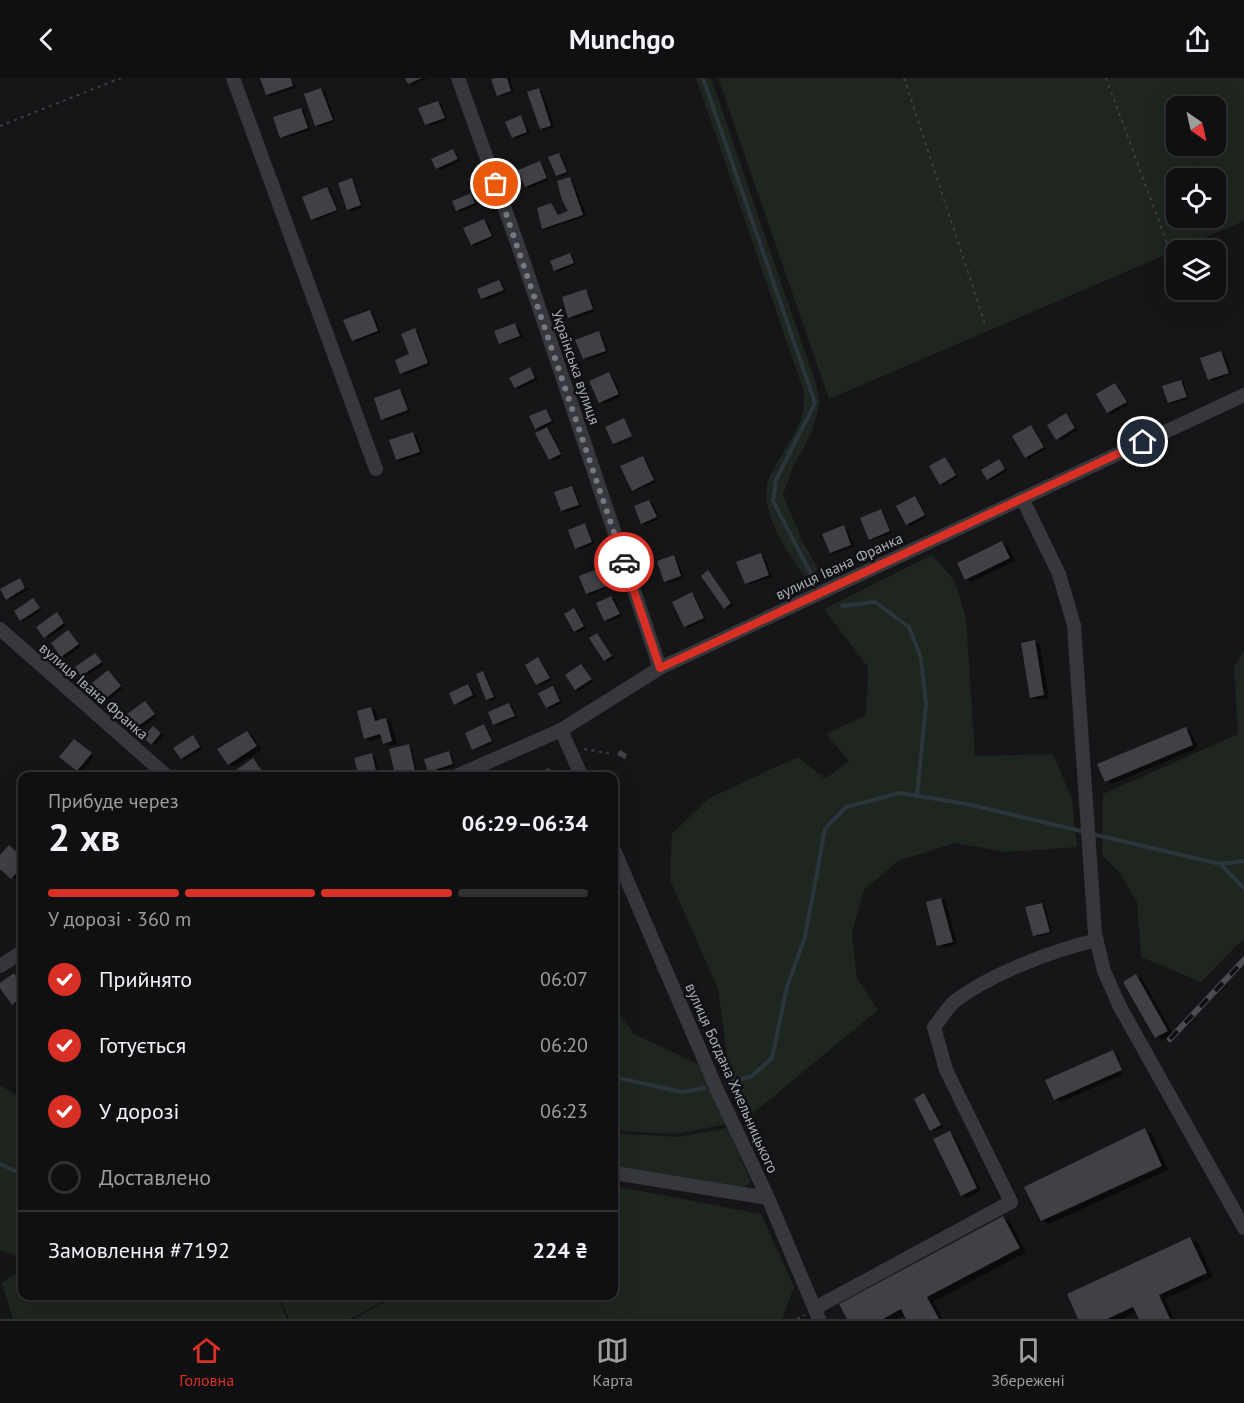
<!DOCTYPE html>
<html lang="uk">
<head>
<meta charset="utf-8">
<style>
  body { margin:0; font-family:"PT Sans",sans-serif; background:#1e1e20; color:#f1f3f6; height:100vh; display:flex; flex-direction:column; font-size:22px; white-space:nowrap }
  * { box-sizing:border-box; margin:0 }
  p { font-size:20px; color:#9c9d9f }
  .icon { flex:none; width:33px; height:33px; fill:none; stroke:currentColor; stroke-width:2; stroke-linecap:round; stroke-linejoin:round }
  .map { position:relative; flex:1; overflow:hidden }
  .details { position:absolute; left:18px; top:694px; width:600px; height:528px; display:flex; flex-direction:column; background:#101012; border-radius:12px; box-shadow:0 6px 24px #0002,0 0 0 2px #303032 }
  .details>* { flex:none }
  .needle { width:39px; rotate:146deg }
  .fabs { position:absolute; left:1166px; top:18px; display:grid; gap:12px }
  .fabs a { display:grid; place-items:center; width:60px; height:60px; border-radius:12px; background:#101012; box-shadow:0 6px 24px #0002,0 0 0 2px #303032; font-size:30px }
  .pin { position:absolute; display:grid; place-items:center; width:51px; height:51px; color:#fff; margin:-26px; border:3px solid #fff; border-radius:50%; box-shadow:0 2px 6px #0007 }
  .courier { position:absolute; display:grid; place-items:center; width:60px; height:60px; margin:-30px; border:4px solid #d93025; border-radius:50%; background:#fff; color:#222; box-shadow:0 2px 8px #0007 }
  .head em { font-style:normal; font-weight:700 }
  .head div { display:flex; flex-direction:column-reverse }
  .head { display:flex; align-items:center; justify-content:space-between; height:102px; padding:0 30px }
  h1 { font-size:39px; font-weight:700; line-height:45px }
  .bar { display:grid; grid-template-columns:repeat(4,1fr); gap:9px 6px; align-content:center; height:72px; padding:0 30px }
  .bar i { height:8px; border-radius:4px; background:#303032 }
  .bar .selected { background:#d93025 }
  .bar p { grid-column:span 4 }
  .line { display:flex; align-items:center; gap:15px; padding:0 30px; border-top:2px solid #303032 }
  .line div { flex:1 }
  ol { padding:0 30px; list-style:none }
  li { display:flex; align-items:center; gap:18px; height:66px }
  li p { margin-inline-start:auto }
  li .icon { padding:6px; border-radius:50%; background:#d93025; color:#fff; stroke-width:4 }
  li:last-child { color:#9c9d9f }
  li i { width:33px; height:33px; border:3px solid #303032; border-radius:50% }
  header { display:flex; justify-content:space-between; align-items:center; height:78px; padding:0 30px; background:#101012; font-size:27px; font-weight:700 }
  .tabs { display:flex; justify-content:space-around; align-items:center; height:84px; border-top:2px solid #303032; background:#101012; font-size:16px; color:#9c9d9f }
  .tabs a { display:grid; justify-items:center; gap:3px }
  .tabs .selected { color:#d93025 }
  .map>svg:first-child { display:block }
</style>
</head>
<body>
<header><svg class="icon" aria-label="back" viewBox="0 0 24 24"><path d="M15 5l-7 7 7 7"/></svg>Munchgo<svg class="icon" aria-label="share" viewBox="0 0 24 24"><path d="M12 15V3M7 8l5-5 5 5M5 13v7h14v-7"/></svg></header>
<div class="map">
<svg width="1244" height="1241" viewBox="0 0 1244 1241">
  <rect width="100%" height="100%" fill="#161618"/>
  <path fill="#1e261f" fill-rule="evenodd" d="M696,0H711L816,306L820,324L812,354L793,389L783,417L802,462L818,491L812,498H804C787,475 757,430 769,400C782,370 809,347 803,311Z
    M718,0H1244V143L829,321ZM1176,28H1215V68H1176ZM1176,100H1215V140H1176Z
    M932,477L955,503L966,541L975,678L1053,676L1072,721L1077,769L1005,774L955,765L898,783L864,812L852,855L857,900L878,932L752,1036L729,992L718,911L670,802L672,756L709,720L798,679L825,701L849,683L826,656L866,637L868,589L824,531Z
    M1244,573V862L1236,868L1201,904L1141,879L1137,824L1119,794L1102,777L1103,716L1238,656L1234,589Z
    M614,929L634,956L698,986L726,1046L677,1056L614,1053Z
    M0,1007L22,1021V1180L0,1172Z
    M727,1050L751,1104L740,1112L614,1090V1055L678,1059Z
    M614,1108L761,1136L794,1209L782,1241H354L397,1218H614Z
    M20,1192H22V1218H128L197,1224L278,1219L287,1241H13L2,1205Z
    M279,1218H394L350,1241H289Z"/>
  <path fill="#0007" d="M262,0H292L296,10L270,18L267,16Z
    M406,0H428L412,7Z
    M499,0H509L514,14L502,18L499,17Z
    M321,12L325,13L335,43L320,49L316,47Z
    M538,12L542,13L554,49L544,52L541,50Z
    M438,24L441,26L447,42L429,48L426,46Z
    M301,31L304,33L311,52L285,60L282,59Z
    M521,39L524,41L530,55L516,61L513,59Z
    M453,72L456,74L461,83L441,92L438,90Z
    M559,76L562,78L569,95L560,99L557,97Z
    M540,85L543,87L549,102L530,110L526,108Z
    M570,100L573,102L586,138L546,152L543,150L551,127L560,138L570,134Z
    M352,102L355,104L363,129L352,133L348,131Z
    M327,110L330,112L339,133L316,143L313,141Z
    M471,117L474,118L477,127L460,134L457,132Z
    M484,142L487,144L494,159L475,168L472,166Z
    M570,176L573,178L576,186L558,194L555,192Z
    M499,204L503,206L506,214L486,222L482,220Z
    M586,213L589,215L595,233L573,241L570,239Z
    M370,233L373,235L381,254L356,264L353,262Z
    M515,246L518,248L523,259L503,266L500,265Z
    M415,252L418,254L430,287L404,297L401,295L411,277Z
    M599,254L602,256L609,274L587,282L584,280Z
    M1221,274L1224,276L1232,296L1212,303L1209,301Z
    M530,291L533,293L538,302L519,311L516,309Z
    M609,296L612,298L622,318L604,326L601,324L591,304Z
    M1180,303L1184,305L1189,320L1173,326L1169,324Z
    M1115,306L1118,308L1129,326L1112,336L1108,334L1098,316Z
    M400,312L403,314L410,334L386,343L383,341Z
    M546,332L549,334L554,345L545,349L550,352L563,378L553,383L550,381L542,353L536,350Z
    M1066,337L1078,352L1061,363L1049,348Z
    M1031,349L1034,350L1046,371L1029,381L1026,379Z
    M413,356L417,358L423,376L400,383L397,381Z
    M634,360L618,367L617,366L634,359Z
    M643,380L646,381L656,404L636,413L633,411Z
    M945,381L948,383L958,399L945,407L941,406Z
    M999,382L1007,393L992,402L988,400Z
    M572,409L575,411L581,429L566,434L562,432Z
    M915,420L918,421L927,439L910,448L907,446Z
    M649,423L653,425L659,441L645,447L642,445Z
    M881,433L884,435L892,455L873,462L870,461Z
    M585,447L588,449L594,466L579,471L576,470Z
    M843,449L847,451L854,468L834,476L831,474Z
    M1002,465L1007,468L1015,483L971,504L966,501Z
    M761,476L764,478L772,499L749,507L746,505Z
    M674,479L677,481L684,500L668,505L665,503Z
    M600,492L603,494L609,509L590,517L587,515Z
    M708,494L734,527L728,531L725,530Z
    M20,502L28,512L10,522L7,520Z
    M692,516L695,518L706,542L688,550L685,548Z
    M611,519L615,521L622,538L608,544L605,542Z
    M33,522L42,532L24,543L21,542Z
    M574,532L577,534L586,550L578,555L575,553Z
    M57,536L67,547L48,560L45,558Z
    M68,553L81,568L65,580L62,578Z
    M597,557L600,559L614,580L608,584L605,582Z
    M1035,564L1040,567L1049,620L1037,622L1031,619Z
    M95,576L104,586L85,599L77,589Z
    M538,581L541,583L552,602L540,608L537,606Z
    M581,588L594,603L579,613L576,611Z
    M108,594L123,610L110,621L106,619Z
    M483,595L486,597L496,621L491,623L488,621Z
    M468,607L471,609L476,619L459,627L455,625Z
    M553,609L556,611L562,625L550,631L547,629Z
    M145,625L157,638L142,650L130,636Z
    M509,627L512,628L517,639L498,648L494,646Z
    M371,630L376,633L379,643L386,641L391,644L397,666L390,668L384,665L383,659L371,663L365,660Z
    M484,648L487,650L494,665L476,672L473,670Z
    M157,651L164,657L155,667L152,665Z
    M1186,651L1191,654L1198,670L1112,706L1106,703Z
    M247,654L252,657L262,672L234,689L229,686Z
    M193,659L202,671L185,682L182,680Z
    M77,665L94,678L81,694L62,679Z
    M408,667L411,669L417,693L400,697L396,695Z
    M449,675L452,677L455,688L433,695L430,693Z
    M371,677L375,679L380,698L360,699L356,681Z
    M253,682L266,698L241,699Z
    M13,771L22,780V793L15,801L0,789V779Z
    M941,821L946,824L957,866L944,870L939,867Z
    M1041,826L1045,828L1052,855L1038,859L1034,857Z
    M14,897L22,906V922L16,927L0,908Z
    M1136,898L1142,901L1173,956L1162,962L1157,959Z
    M1113,973L1118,977L1126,995L1116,976H1113L1122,997L1061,1024L1055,1021L1047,1003Z
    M924,1017L927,1019L943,1049L935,1053L931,1052Z
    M1145,1052L1152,1056L1168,1092L1049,1146L1042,1142Z
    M950,1055L955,1058L981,1113L967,1120L962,1117Z
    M1003,1140L1010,1144L1026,1174L933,1224L943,1241H908L906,1237L897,1241H848Z
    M1190,1161L1198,1165L1213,1199L1165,1221L1174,1241H1140L1137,1234L1123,1241H1080Z"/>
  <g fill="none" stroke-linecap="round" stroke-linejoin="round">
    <path stroke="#2c353c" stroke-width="4" d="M703,0L815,325L776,402L773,423L812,498
      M842,528L875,524L909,549L921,580L926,627L917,718
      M1092,756L1220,786L1244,783
      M1220,786L1244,810
      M614,999L682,1014L704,1010
      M727,1005L752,998L772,980L787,909L805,859L825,751L846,729L900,715L967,726L1085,754
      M0,1086L22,1096"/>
  </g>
  <path fill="#404145" d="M260,0H291L293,8L266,17Z
    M405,0H422L408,6Z
    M495,0H507L511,13L497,18L491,1Z
    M321,10L333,42L315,48L304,16Z
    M539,10L551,48L540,51L527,14Z
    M438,23L445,40L425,47L418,30Z
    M301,30L308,50L280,60L273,39Z
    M521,37L527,54L512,60L505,44Z
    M453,71L458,81L436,91L431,81Z
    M559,75L567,94L556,98L548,79Z
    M540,83L547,100L525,109L518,92Z
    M570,99L583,137L542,151L537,130L551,125L558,137L568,133L562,122L557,103Z
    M352,100L361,127L347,132L338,105Z
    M327,109L337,132L311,142L302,119Z
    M471,115L475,125L456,133L452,123Z
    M484,141L492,158L471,167L463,150Z
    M570,175L574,185L554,193L550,183Z
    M499,202L504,212L481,221L477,211Z
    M586,211L593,231L568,240L562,219Z
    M370,232L378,253L352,263L343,242Z
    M515,245L520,258L499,266L494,253Z
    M415,250L428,285L400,296L395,282L409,276L401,256Z
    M599,253L606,273L583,281L575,262Z
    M1221,273L1229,295L1208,302L1200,280Z
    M530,289L535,300L515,310L509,300Z
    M609,294L619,316L599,325L589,303Z
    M1181,302L1187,319L1168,325L1162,308Z
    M1115,305L1127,324L1107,335L1096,316Z
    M400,311L408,332L381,342L374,320Z
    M546,331L552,343L535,351L529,338Z
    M1066,335L1075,350L1056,362L1047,347Z
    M624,340L632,358L613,366L605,349Z
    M1031,347L1044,369L1025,380L1012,358Z
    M547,349L561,376L549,382L535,355Z
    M413,354L420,374L396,382L389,362Z
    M643,378L654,402L632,413L620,388Z
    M945,379L956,397L940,407L929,388Z
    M999,381L1005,391L987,402L981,392Z
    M572,408L579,427L561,433L554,414Z
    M915,418L925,437L906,447L896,428Z
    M649,422L657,439L641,446L634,428Z
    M881,431L890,453L869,462L860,440Z
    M585,445L592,464L575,471L568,452Z
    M844,447L851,467L830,475L822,456Z
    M1002,463L1010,480L965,502L957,485Z
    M761,475L769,497L745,506L736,484Z
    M674,477L681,498L664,504L657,483Z
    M600,490L607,508L586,516L579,498Z
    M708,492L731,525L724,531L701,498Z
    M20,500L25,510L6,522L0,511Z
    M692,514L704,540L684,549L672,524Z
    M611,518L620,536L604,543L596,525Z
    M33,520L40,530L20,543L14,533Z
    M574,530L584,548L574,554L564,536Z
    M57,534L64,545L44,560L36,549Z
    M68,552L79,566L61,579L51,565Z
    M597,555L612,578L604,583L589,560Z
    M1035,562L1044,617L1030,620L1021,565Z
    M95,575L102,584L81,598L75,589Z
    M538,579L550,600L536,607L525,587Z
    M581,586L592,601L575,612L565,597Z
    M108,592L121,608L105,621L92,605Z
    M483,593L494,619L486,622L476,596Z
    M468,606L473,617L454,627L449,615Z
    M553,608L560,623L546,630L538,615Z
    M145,623L155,636L137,649L127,636Z
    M509,625L515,638L493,647L488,634Z
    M371,629L375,643L386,640L392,663L383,666L380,656L364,661L357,633Z
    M484,646L492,663L472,672L465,655Z
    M153,648L161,655L151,667L143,659Z
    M1186,649L1193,667L1105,704L1097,686Z
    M247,653L257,668L228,687L217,671Z
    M193,657L200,669L181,681L173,670Z
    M74,661L92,675L77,693L59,679Z
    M409,666L415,692L395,696L389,671Z
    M620,672L627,676L625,681L617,677Z
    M449,673L453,686L428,694L424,681Z
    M372,675L377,697L359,699L354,680Z
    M253,680L264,696L260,699H239L235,693Z
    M549,690L553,699H540L538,695Z
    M308,692L309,699H286L285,696Z
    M9,767L22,779V789L11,801L0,791V777Z
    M941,820L953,864L937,868L926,824Z
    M1042,825L1050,854L1033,858L1025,829Z
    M14,895L22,907V919L12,927L0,910V905Z
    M1136,896L1168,953L1155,960L1123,904Z
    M1113,972L1122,992L1054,1022L1045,1002Z
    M924,1015L941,1047L930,1053L914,1021Z
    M1145,1050L1162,1088L1041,1143L1024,1109Z
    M950,1053L977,1110L961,1118L933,1061Z
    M1003,1138L1020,1170L927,1219L939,1241H906L901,1231L883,1241H847L839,1226Z
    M1190,1159L1207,1195L1159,1217L1170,1241H1139L1133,1229L1107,1241H1078L1067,1216Z"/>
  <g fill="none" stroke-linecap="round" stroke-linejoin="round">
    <path stroke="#3d3f44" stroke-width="2" stroke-dasharray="3 4.5" stroke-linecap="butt" d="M904,0L986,249
      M1106,0L1171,176
      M0,48L121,0
      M584,671L612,676
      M797,1241L805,1237"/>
    <path stroke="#37383d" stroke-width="14" d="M233,0L376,391
      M458,0L519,170L660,590
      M1022,420L1059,496L1074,547L1095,856L1104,893L1120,929L1244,1150
      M0,551L168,699
      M561,652L582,699
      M454,699L561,652L660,590L1244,317
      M614,772L718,1014L768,1120L819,1241
      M0,888L22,874
      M614,1095L768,1120
      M815,1230L1011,1124L946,992L934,949C941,941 947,930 955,923C991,896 1053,872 1097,862"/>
    <defs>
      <path id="rail" d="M1170,961L1244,882"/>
    </defs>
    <use href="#rail" stroke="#4a4c52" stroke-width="6"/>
    <use href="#rail" stroke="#111113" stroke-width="4" stroke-dasharray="11" stroke-linecap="butt"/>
  </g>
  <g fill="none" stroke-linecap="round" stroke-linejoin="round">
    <path stroke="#757880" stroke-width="6" stroke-dasharray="0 10.8" d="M496,106L624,484"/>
    <path stroke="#d93025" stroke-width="8" d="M624,484L660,590L1143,364"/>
  </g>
  <g text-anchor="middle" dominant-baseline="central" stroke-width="5" stroke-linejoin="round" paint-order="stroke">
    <g font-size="15" fill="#a8adb8" stroke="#111113">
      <text transform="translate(576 289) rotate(71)">Українська вулиця</text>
      <text transform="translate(839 488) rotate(-25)">вулиця Івана Франка</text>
      <text transform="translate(94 613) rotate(41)">вулиця Івана Франка</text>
      <text transform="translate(732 1000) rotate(66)">вулиця Богдана Хмельницького</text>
    </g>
  </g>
</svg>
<div class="fabs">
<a><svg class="needle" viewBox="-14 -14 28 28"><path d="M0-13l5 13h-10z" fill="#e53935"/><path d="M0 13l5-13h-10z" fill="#9c9d9f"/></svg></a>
<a><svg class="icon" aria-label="locate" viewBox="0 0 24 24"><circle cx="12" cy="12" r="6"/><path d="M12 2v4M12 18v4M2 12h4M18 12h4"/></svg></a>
<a><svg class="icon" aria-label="layers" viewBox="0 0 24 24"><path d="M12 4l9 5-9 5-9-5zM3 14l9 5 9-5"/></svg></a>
</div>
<div class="pin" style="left:496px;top:106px;background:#ea580c"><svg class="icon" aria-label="bag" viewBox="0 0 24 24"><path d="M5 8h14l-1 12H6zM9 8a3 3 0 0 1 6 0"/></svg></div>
<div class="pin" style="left:1143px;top:364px;background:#1f2937"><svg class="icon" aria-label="home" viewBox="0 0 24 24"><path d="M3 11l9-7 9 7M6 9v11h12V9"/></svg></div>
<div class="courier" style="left:624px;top:484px"><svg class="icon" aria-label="car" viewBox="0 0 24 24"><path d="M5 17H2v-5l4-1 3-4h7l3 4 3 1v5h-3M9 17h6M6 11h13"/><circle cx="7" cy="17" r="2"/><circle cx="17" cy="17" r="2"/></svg></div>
<section class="details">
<div class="head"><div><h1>2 хв</h1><p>Прибуде через</p></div><em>06:29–06:34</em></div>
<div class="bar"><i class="selected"></i><i class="selected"></i><i class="selected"></i><i></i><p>У дорозі · 360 m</p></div>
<ol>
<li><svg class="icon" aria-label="check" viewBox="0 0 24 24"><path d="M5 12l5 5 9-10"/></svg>Прийнято<p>06:07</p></li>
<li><svg class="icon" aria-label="check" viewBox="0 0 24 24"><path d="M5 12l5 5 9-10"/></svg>Готується<p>06:20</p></li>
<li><svg class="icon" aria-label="check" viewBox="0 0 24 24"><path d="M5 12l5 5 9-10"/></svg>У дорозі<p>06:23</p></li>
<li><i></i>Доставлено</li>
</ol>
<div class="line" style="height:78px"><div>Замовлення #7192</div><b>224 ₴</b></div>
</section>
</div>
<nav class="tabs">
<a class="selected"><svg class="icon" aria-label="home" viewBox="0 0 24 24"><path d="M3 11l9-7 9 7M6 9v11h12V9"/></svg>Головна</a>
<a><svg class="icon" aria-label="map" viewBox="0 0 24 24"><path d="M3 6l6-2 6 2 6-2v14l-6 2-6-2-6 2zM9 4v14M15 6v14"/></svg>Карта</a>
<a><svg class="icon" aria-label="saved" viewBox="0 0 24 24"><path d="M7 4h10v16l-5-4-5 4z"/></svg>Збережені</a>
</nav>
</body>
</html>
